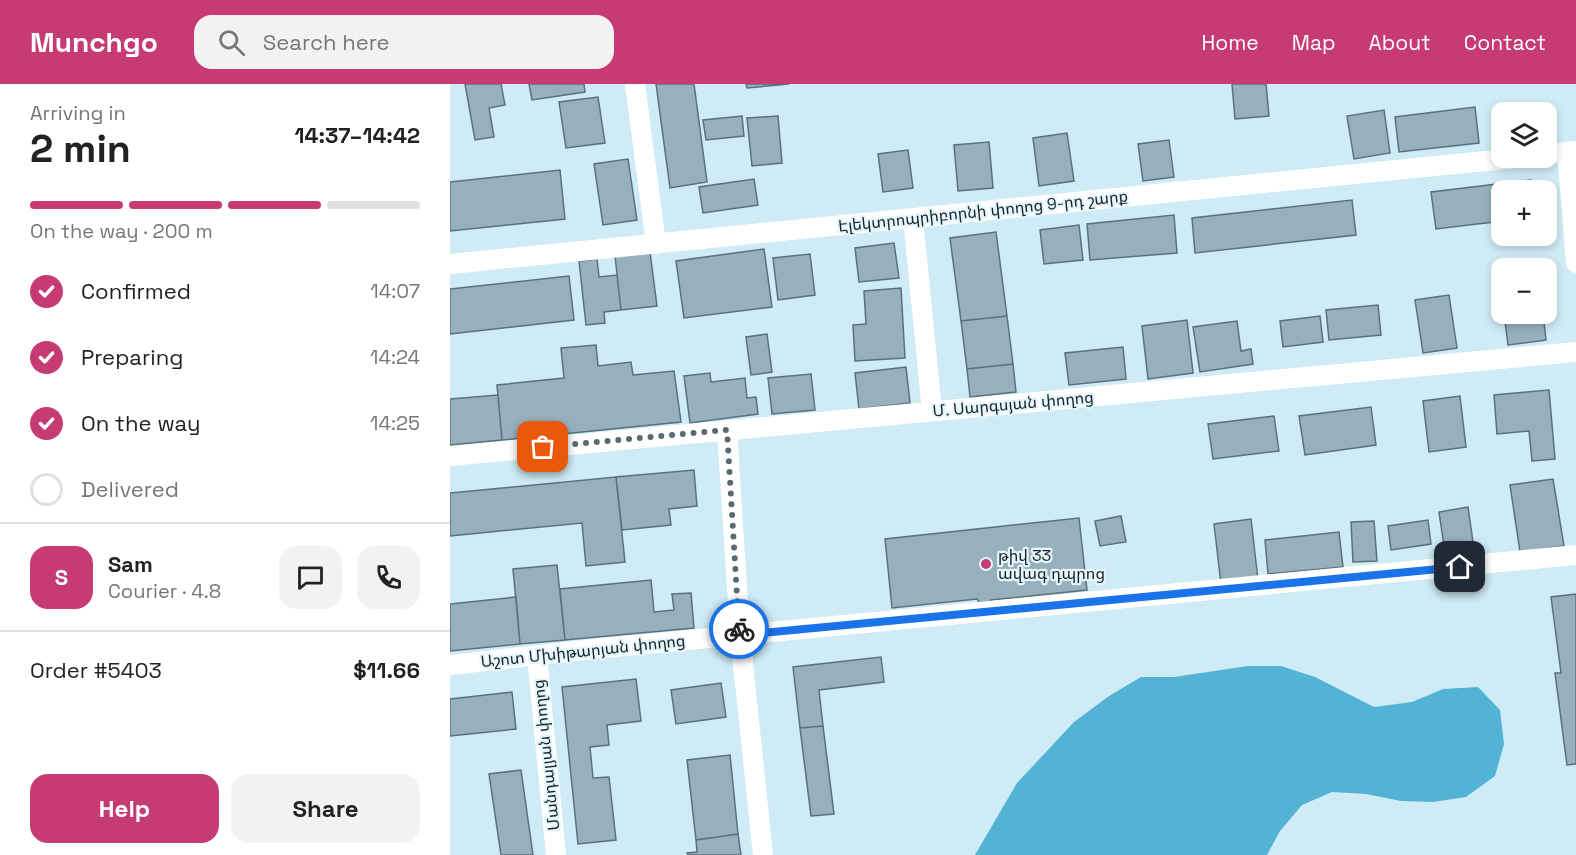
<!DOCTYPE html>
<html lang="en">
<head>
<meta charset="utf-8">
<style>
  body { margin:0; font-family:"Space Grotesk","Noto Sans Armenian",sans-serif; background:#f2f2f2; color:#222; height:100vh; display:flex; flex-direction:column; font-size:22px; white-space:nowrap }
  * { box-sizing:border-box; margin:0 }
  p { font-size:20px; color:#767676 }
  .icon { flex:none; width:33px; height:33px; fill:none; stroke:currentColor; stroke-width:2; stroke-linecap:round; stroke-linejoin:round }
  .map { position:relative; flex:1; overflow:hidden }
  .sheet { display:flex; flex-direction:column; background:#fff; width:450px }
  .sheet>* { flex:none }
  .fabs { position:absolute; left:1041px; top:18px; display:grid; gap:12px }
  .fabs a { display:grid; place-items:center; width:66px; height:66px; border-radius:12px; background:#fff; box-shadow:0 3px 9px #0003; font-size:30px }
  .pin { position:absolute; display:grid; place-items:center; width:51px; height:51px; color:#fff; margin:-26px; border-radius:12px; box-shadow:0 3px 9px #0006 }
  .courier { position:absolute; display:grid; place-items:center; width:60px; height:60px; margin:-30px; border:4px solid #1a73e8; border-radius:50%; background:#fff; color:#222; box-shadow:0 2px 8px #0007 }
  .summary em { font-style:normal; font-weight:600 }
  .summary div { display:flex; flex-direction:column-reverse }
  .summary { display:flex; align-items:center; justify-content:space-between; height:102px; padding:0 30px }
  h1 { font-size:39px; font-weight:600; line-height:45px }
  .bar { display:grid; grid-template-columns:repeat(4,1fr); gap:9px 6px; align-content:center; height:72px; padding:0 30px }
  .bar i { height:8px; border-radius:4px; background:#e0e0e0 }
  .bar .on { background:#c63b74 }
  .bar p { grid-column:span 4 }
  .line { display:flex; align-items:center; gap:15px; padding:0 30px; border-top:2px solid #e0e0e0 }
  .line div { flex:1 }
  .round { display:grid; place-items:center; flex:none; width:63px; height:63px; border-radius:18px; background:#f2f2f2 }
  ol { padding:0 30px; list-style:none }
  li { display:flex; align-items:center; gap:18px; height:66px }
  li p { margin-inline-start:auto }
  li .icon { padding:6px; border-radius:50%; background:#c63b74; color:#fff; stroke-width:4 }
  li:last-child { color:#767676 }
  li i { width:33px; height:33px; border:3px solid #e0e0e0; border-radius:50% }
  .button { display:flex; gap:12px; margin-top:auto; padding:12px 30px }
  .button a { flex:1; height:69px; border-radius:18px; background:#c63b74; color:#fff; font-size:24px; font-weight:600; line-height:69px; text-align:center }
  .button a+a { background:#f2f2f2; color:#222 }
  header { display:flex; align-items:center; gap:36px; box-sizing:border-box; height:84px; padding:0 30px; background:#c63b74; color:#fff }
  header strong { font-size:28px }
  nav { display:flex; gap:33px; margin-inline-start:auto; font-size:21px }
  .search { width:420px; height:54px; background:#f2f2f2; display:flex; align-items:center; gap:15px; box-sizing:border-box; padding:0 21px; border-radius:18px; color:#767676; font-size:22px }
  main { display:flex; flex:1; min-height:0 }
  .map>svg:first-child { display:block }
</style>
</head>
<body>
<header>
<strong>Munchgo</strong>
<div class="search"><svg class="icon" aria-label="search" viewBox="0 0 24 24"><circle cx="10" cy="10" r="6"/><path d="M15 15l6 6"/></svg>Search here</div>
<nav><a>Home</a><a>Map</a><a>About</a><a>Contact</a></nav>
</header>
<main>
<section class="sheet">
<div class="summary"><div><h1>2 min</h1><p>Arriving in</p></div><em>14:37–14:42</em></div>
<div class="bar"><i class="on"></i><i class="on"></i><i class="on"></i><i></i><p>On the way · 200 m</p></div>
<ol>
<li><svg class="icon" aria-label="check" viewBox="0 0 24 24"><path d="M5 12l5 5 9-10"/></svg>Confirmed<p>14:07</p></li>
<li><svg class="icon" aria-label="check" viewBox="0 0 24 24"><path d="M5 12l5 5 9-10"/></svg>Preparing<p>14:24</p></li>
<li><svg class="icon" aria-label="check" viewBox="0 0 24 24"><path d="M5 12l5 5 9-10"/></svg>On the way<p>14:25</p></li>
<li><i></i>Delivered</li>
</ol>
<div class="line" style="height:108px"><b class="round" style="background:#c63b74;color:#fff">S</b><div><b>Sam</b><p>Courier · 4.8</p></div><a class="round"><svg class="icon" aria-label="chat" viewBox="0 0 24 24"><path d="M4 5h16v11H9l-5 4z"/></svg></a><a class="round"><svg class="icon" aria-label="phone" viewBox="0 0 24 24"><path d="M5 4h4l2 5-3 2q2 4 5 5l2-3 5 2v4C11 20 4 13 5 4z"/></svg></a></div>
<div class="line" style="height:78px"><div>Order #5403</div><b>$11.66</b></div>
<div class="button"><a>Help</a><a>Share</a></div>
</section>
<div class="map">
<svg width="1126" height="771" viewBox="0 0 1126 771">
  <rect width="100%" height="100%" fill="#cfebf6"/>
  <path fill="#53b3d5" d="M798,582H831L865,593L924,623L962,618L993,605L1028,603L1050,626L1054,660L1045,692L1016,713L983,718L951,717L916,710L882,708L852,721L830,747L817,771H525L567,699L624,638L659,612L691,593H724Z"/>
  <path fill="#97b1bc" stroke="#59717b" stroke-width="1.5" d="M15,0H51L55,21L39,24L44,53L25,56Z
    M79,0H134L135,8L82,16Z
    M206,0H244L257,98L220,104Z
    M296,0H339L297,4Z
    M782,0H816L819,32L785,35Z
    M148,13L155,59L116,64L109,18Z
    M1025,23L1029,59L949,68L945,33Z
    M934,26L940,69L904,75L897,32Z
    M292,32L294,52L256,56L253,36Z
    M328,32L332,79L302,82L297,34Z
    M617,49L624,97L589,102L583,54Z
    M719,56L724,93L693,97L688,60Z
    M539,58L543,104L508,107L504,61Z
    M458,66L463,104L433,108L428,70Z
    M178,75L187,136L153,141L144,80Z
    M110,86L115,135L0,147V98Z
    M304,95L308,121L253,129L249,103Z
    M1081,96L1082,106H1052V137L986,145L981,108Z
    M902,116L906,151L745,169L742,134Z
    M724,131L727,169L640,176L637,140Z
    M629,141L633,176L594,180L590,146Z
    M546,148L557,232L511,237L500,154Z
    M444,159L449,194L409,198L405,164Z
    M314,165L322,223L234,234L226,177Z
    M200,168L207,222L171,226L165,172Z
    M360,170L365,211L328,216L323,174Z
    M147,175L149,193L167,191L171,226L154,228L155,239L136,241L129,177Z
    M1087,177L1088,184H1052V181Z
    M119,192L124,236L0,250V205Z
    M451,204L455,274L405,277L403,241L416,240L414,207Z
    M999,211L1007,264L973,269L965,216Z
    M928,221L931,251L879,256L876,226Z
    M1054,230H1093L1096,256L1058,261Z
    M557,232L563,280L517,285L511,237Z
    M870,232L873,258L833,263L830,237Z
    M737,236L743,289L698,295L692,242Z
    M787,237L791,267L801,265L803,280L750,288L743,243Z
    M317,250L322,288L301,291L296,253Z
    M146,261L148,282L181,278L183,291L224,287L231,338L52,356L47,301L114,294L111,264Z
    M673,263L676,295L619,301L615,269Z
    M563,280L566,308L520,313L517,285Z
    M456,283L460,319L409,325L405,289Z
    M260,289L261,298L295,294L297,314L306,313L308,330L240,339L234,292Z
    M361,290L365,326L322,330L318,294Z
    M1099,306L1105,375L1082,377L1079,347L1047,350L1044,311Z
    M48,311L52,356L0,361V315Z
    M1010,312L1016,363L979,368L973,317Z
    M921,323L926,361L855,371L849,332Z
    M824,332L829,367L763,375L758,340Z
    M244,386L247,422L219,425L221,441L172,446L166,393Z
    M166,393L175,478L136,482L132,439L0,452V409Z
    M1103,395L1114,462L1070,468L1060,401Z
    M1018,423L1025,472L996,476L989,428Z
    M671,432L676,458L650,462L645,437Z
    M629,434L637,506L541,516L535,526L527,515L442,524L435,455Z
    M801,435L808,496L771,500L764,440Z
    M978,436L981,460L941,466L938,442Z
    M924,437L927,477L903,478L901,438Z
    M889,448L893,483L818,490L815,456Z
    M107,481L115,556L70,560L63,485Z
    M201,496L204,528L224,526L222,510L241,509L244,544L115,556L110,505Z
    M1126,510V680L1117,681L1105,589H1111L1101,513Z
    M66,513L70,560L0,567V520Z
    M431,573L434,598L369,606L373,642L350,644L343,583Z
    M186,595L191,637L157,641L159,661L140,663L143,694L159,693L166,756L128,760L112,603Z
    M271,599L276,633L226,640L221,606Z
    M62,608L66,645L0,652V615Z
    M373,642L384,730L361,732L350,644Z
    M280,671L288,750L246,756L237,676Z
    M71,686L83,771H51L39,690Z
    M288,750L291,771H238L237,769L247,768L246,756Z"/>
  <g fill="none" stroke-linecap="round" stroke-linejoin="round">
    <path stroke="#fff" stroke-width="20" d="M185,0L206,160
      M1117,68L1126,179
      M1096,70L1126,67
      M463,134L482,327
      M0,180L1066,74
      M277,346L290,551L313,771
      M0,372L1126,268
      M87,571L106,771
      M0,581L144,565L1126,471"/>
  </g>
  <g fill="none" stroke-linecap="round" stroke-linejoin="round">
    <path stroke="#596a70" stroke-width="6" stroke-dasharray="0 10.8" d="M93,363L277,346L289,545"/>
    <path stroke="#1a73e8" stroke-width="8" d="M289,545L290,551L1010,483"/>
  </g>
  <circle fill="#c63b74" stroke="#e6f6fd" stroke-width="2" cx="536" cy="480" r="6"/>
  <g text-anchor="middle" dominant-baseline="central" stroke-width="4.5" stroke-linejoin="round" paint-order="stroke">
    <g font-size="16" fill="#1a2428" stroke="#e6f6fd">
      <text transform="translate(533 127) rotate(-6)">Էլեկտրոպրիբորնի փողոց 9-րդ շարք</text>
      <text transform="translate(563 320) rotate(-5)">Մ. Սարգսյան փողոց</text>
      <text transform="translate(133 567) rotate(-6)">Աշոտ Մխիթարյան փողոց</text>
      <text transform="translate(96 671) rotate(-96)">Մանդալյան փողոց</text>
    </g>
    <g font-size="16" fill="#1a2428" stroke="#e6f6fd" text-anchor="start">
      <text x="548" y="471">թիվ 33<tspan x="548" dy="18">ավագ դպրոց</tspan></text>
    </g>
  </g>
</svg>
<div class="fabs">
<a><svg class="icon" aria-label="layers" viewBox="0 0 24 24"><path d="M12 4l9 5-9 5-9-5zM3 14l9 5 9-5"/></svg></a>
<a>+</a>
<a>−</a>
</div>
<div class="pin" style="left:93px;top:363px;background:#ea580c"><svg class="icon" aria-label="bag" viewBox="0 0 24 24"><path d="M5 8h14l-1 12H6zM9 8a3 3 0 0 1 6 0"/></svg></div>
<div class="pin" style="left:1010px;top:483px;background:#1f2937"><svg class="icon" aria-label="home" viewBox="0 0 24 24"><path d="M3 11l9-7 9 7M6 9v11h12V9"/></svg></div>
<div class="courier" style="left:289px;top:545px"><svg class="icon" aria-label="bike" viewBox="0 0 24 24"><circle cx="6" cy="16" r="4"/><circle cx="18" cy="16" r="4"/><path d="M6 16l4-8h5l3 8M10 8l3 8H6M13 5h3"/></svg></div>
</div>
</main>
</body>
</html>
